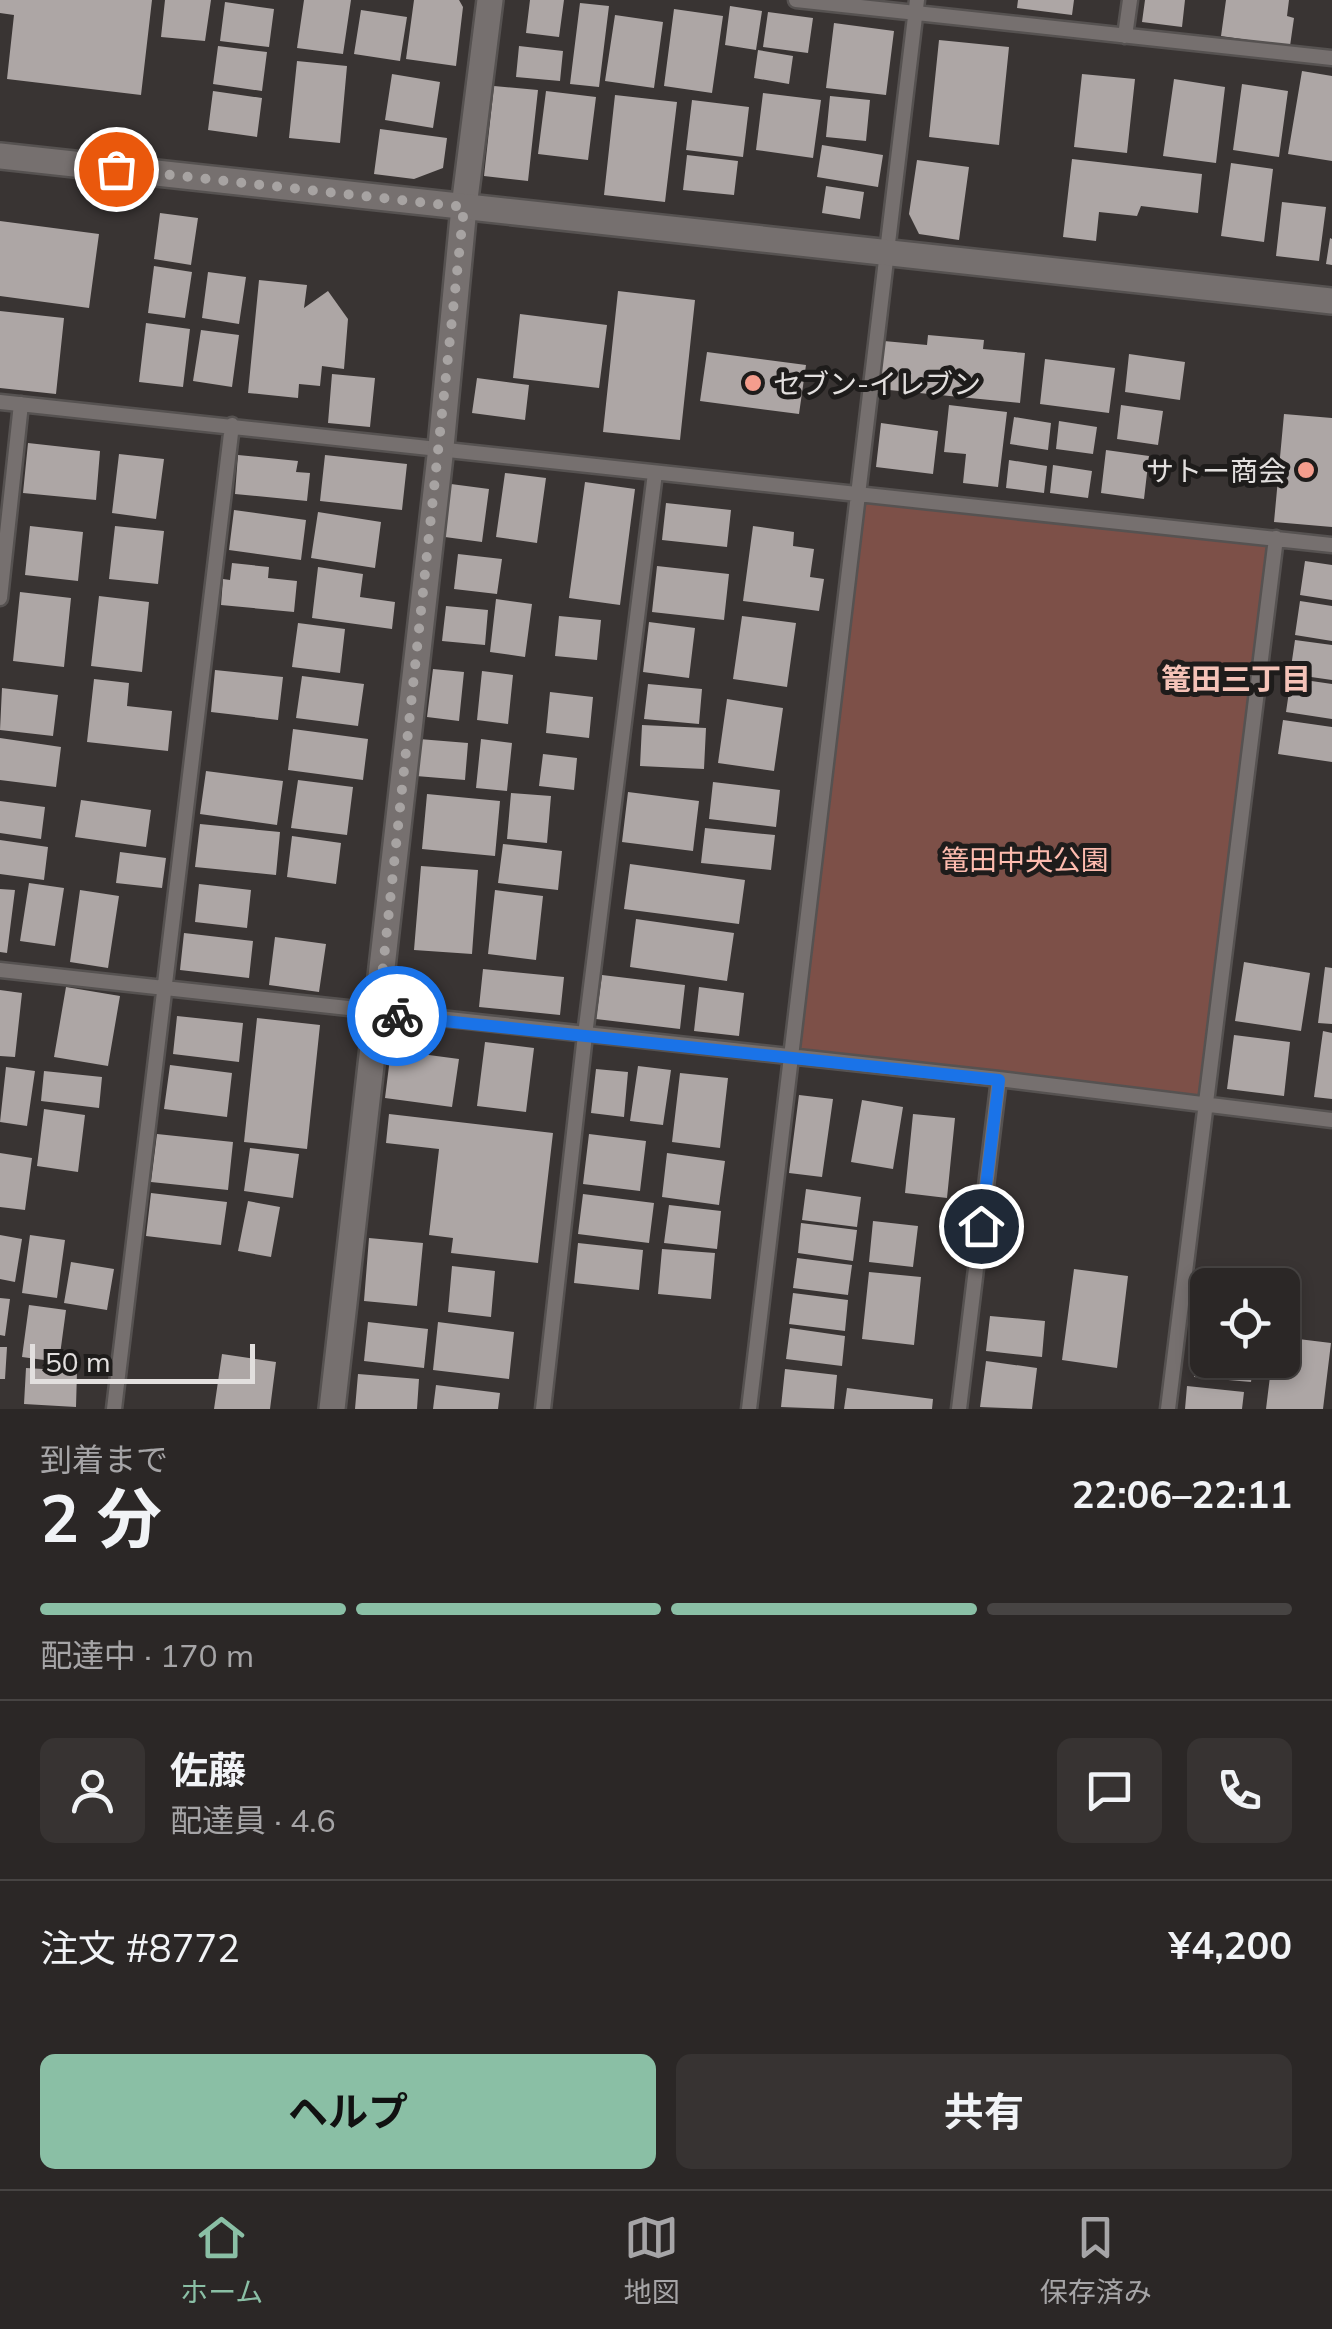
<!DOCTYPE html>
<html lang="ja">
<head>
<meta charset="utf-8">
<style>
  body { margin:0; font-family:Mulish,"Noto Sans JP",sans-serif; background:#373332; color:#f1f3f6; height:100vh; display:flex; flex-direction:column; font-size:38px; white-space:nowrap }
  * { box-sizing:border-box; margin:0 }
  p { font-size:32px; color:#a6a5a7 }
  .icon { flex:none; width:55px; height:55px; fill:none; stroke:currentColor; stroke-width:2; stroke-linecap:round; stroke-linejoin:round }
  .map { position:relative; height:1409px; overflow:hidden }
  .side { display:flex; flex-direction:column; background:#2b2726; flex:1 }
  .side>* { flex:none }
  .controls { position:absolute; left:1190px; top:1268px; display:grid; gap:20px }
  .controls a { display:grid; place-items:center; width:110px; height:110px; border-radius:15px; background:#2b2726; box-shadow:0 5px 15px #0003,0 0 0 2px #474443; font-size:50px }
  .scale { position:absolute; left:30px; bottom:25px; width:225px; box-sizing:border-box; padding-left:10px; border:5px solid #e2dfde; border-top:0; font-size:28px; line-height:35px; white-space:nowrap; color:#e2dfde; -webkit-text-stroke:8px #1e1c1b; paint-order:stroke }
  .pin { position:absolute; display:grid; place-items:center; width:85px; height:85px; color:#fff; margin:-42px; border:5px solid #fff; border-radius:50%; box-shadow:0 2px 10px #0007 }
  .courier { position:absolute; display:grid; place-items:center; width:100px; height:100px; margin:-50px; border:8px solid #1a73e8; border-radius:50%; background:#fff; color:#222; box-shadow:0 2px 12px #0007 }
  .headline em { font-style:normal; font-weight:700 }
  .headline div { display:flex; flex-direction:column-reverse }
  .headline { display:flex; align-items:center; justify-content:space-between; height:170px; padding:0 40px }
  h1 { font-size:65px; font-weight:700; line-height:75px }
  .bar { display:grid; grid-template-columns:repeat(4,1fr); gap:15px 10px; align-content:center; height:120px; padding:0 40px }
  .bar i { height:12px; border-radius:8px; background:#474443 }
  .bar .on { background:#8abfa5 }
  .bar p { grid-column:span 4 }
  .line { display:flex; align-items:center; gap:25px; padding:0 40px; border-top:2px solid #474443 }
  .line div { flex:1 }
  .round { display:grid; place-items:center; flex:none; width:105px; height:105px; border-radius:15px; background:#373332 }
  .button { display:flex; gap:20px; margin-top:auto; padding:20px 40px }
  .button a { flex:1; height:115px; border-radius:15px; background:#8abfa5; color:#111; font-size:40px; font-weight:700; line-height:115px; text-align:center }
  .button a+a { background:#373332; color:#f1f3f6 }
  .dock { display:flex; justify-content:space-around; align-items:center; height:140px; border-top:2px solid #474443; background:#2b2726; font-size:28px; color:#a6a5a7 }
  .dock a { display:grid; justify-items:center; gap:5px }
  .dock .on { color:#8abfa5 }
  .map>svg:first-child { display:block }
</style>
</head>
<body>
<div class="map">
<svg width="1332" height="1409" viewBox="0 0 1332 1409">
  <rect width="100%" height="100%" fill="#393433"/>
  <path fill="#7d5048" d="M860,494L1276,538L1207,1105L789,1057Z"/>
  <path fill="#ada6a5" d="M0,0H152L141,95L7,79L14,15L0,13Z
    M165,0H211L205,41L161,37Z
    M304,0H351L343,54L297,48Z
    M414,0H459L463,7L456,66L406,59Z
    M530,0H564L559,37L526,33Z
    M1018,0H1074L1072,15L1017,8Z
    M1145,0H1185L1182,27L1142,22Z
    M1226,0H1289L1287,16L1294,18L1290,46L1221,36Z
    M225,2L274,9L269,47L220,41Z
    M580,3L609,6L599,87L570,84Z
    M730,6L762,11L756,50L725,45Z
    M674,9L723,16L712,93L664,86Z
    M361,10L407,17L400,61L354,54Z
    M768,12L813,18L808,53L763,47Z
    M615,15L663,22L654,88L605,81Z
    M834,23L894,31L886,95L826,88Z
    M939,40L1009,47L999,145L929,137Z
    M218,46L267,52L262,91L213,84Z
    M519,46L563,51L560,81L516,77Z
    M758,50L793,56L789,84L754,78Z
    M297,61L347,66L340,143L289,138Z
    M1302,71L1332,76V161L1288,154Z
    M392,74L440,82L433,128L385,120Z
    M1082,74L1135,79L1127,153L1074,147Z
    M1174,79L1225,87L1216,163L1163,156Z
    M1242,84L1288,91L1279,157L1233,150Z
    M494,86L538,90L528,181L484,176Z
    M213,91L262,98L257,137L208,130Z
    M546,91L596,97L588,160L538,154Z
    M763,93L821,100L813,158L756,150Z
    M615,95L677,102L665,202L604,195Z
    M830,96L870,100L866,141L826,137Z
    M692,100L749,107L743,157L686,150Z
    M380,129L447,138L443,168L414,179L374,174Z
    M822,145L883,155L878,187L817,177Z
    M687,155L738,161L734,195L683,190Z
    M1072,159L1202,174L1198,213L1141,206L1137,216L1099,212L1096,241L1063,237Z
    M917,160L969,167L959,240L919,234L909,214Z
    M1231,163L1273,169L1264,242L1221,236Z
    M826,186L864,192L860,219L822,213Z
    M1282,202L1326,207L1319,261L1276,256Z
    M160,213L198,218L191,265L154,259Z
    M0,221L99,234L89,308L0,296Z
    M1330,238L1332,239V265L1326,264Z
    M154,266L192,272L185,318L148,313Z
    M208,272L246,277L239,324L202,318Z
    M259,280L307,285L304,308L328,291L348,319L344,369L322,366L320,386L299,384L298,398L248,393Z
    M618,291L695,300L680,440L603,432Z
    M0,311L64,318L56,394L0,388Z
    M520,314L607,325L599,388L513,378Z
    M146,323L190,329L183,387L139,382Z
    M201,330L239,335L232,387L193,381Z
    M928,335L984,340L983,349L1025,353L1020,403L879,389L884,341L927,345Z
    M707,352L806,365L799,414L700,401Z
    M1129,354L1185,362L1180,400L1125,392Z
    M1045,359L1115,368L1109,413L1040,404Z
    M332,374L375,378L370,427L328,423Z
    M477,378L529,385L525,420L472,413Z
    M949,405L1007,412L998,487L963,483L966,454L944,452Z
    M1121,405L1163,411L1158,445L1117,439Z
    M1284,414L1332,418V527L1274,522Z
    M1014,417L1051,423L1048,450L1010,444Z
    M1059,421L1097,427L1093,454L1056,449Z
    M881,423L938,431L933,474L876,467Z
    M28,443L100,451L96,500L23,493Z
    M1106,450L1149,456L1144,499L1101,493Z
    M119,454L164,459L156,519L112,513Z
    M238,455L298,461L296,472L310,473L307,501L235,494Z
    M325,455L407,464L402,510L320,501Z
    M1009,460L1047,466L1044,493L1006,488Z
    M1053,465L1092,471L1088,498L1050,493Z
    M505,473L546,478L537,543L496,537Z
    M585,482L635,489L620,605L569,598Z
    M451,484L489,489L482,542L445,537Z
    M666,503L731,510L727,547L662,540Z
    M234,510L306,520L301,560L229,550Z
    M318,512L381,522L375,568L311,558Z
    M30,526L83,532L78,581L25,575Z
    M115,526L164,531L158,584L109,579Z
    M753,526L794,532L793,546L814,549L810,577L824,579L819,611L743,601Z
    M458,554L502,559L497,594L454,589Z
    M1305,561L1332,565V600L1300,595Z
    M232,563L269,567L268,578L297,581L294,612L221,605L223,579L230,580Z
    M657,566L729,574L724,620L652,612Z
    M318,567L363,574L360,597L395,602L392,629L312,618Z
    M20,592L71,598L64,667L13,661Z
    M99,596L149,602L142,672L91,666Z
    M496,599L532,604L525,657L490,652Z
    M1300,601L1332,606V641L1295,635Z
    M446,606L488,610L485,645L442,641Z
    M559,616L601,620L597,660L555,656Z
    M742,616L796,623L787,687L733,679Z
    M649,622L695,628L689,678L643,672Z
    M298,623L345,629L340,673L292,667Z
    M1295,640L1332,645V680L1290,674Z
    M433,669L464,672L459,721L427,717Z
    M215,670L283,677L278,720L211,712Z
    M482,671L513,675L508,724L477,720Z
    M302,676L364,684L358,726L296,718Z
    M1291,678L1332,684V719L1286,712Z
    M94,679L129,683L127,706L172,711L168,751L87,742Z
    M648,684L702,689L699,724L644,719Z
    M2,688L58,695L53,736L0,730Z
    M550,692L593,697L589,738L546,733Z
    M727,699L783,708L774,771L718,763Z
    M1283,720L1332,727V762L1278,754Z
    M642,725L706,728L704,769L640,766Z
    M293,729L368,739L363,780L288,770Z
    M0,738L61,747L56,787L0,780Z
    M419,739L468,743L465,780L416,776Z
    M481,739L512,743L507,791L476,788Z
    M543,754L577,758L574,790L539,786Z
    M206,771L283,781L277,825L200,814Z
    M298,780L353,787L347,835L291,828Z
    M713,782L780,790L776,827L709,819Z
    M628,792L699,801L693,851L622,842Z
    M511,793L551,796L547,843L507,839Z
    M427,794L500,801L495,856L422,849Z
    M81,800L151,810L146,847L75,837Z
    M0,801L45,807L41,839L0,833Z
    M200,824L280,832L276,875L195,867Z
    M705,828L775,835L771,870L701,863Z
    M292,836L341,843L336,884L287,877Z
    M0,840L48,847L44,880L0,874Z
    M503,844L562,851L558,890L498,883Z
    M120,852L166,858L162,888L116,883Z
    M630,864L745,880L739,924L624,909Z
    M421,866L478,870L472,954L414,950Z
    M29,883L64,888L55,946L20,941Z
    M199,884L251,890L247,928L195,922Z
    M0,889L15,890L7,953L0,952Z
    M80,890L119,896L108,968L70,962Z
    M495,890L543,896L536,960L488,954Z
    M636,919L734,933L727,981L630,967Z
    M184,933L253,941L249,978L180,970Z
    M275,937L326,944L319,992L269,985Z
    M1244,962L1310,973L1301,1031L1235,1021Z
    M1325,967L1332,968V1024L1318,1023Z
    M483,969L564,977L560,1015L479,1007Z
    M602,975L685,985L680,1029L596,1019Z
    M66,987L120,996L108,1066L54,1057Z
    M699,987L744,993L739,1036L694,1031Z
    M0,990L22,993L15,1057L0,1056Z
    M177,1016L243,1023L239,1062L173,1054Z
    M257,1018L320,1025L307,1149L244,1142Z
    M1323,1031L1332,1033V1099L1314,1097Z
    M1234,1035L1290,1042L1284,1096L1227,1089Z
    M485,1042L534,1048L526,1112L477,1106Z
    M391,1050L459,1059L452,1107L385,1098Z
    M170,1065L232,1073L227,1117L164,1109Z
    M638,1066L671,1070L663,1125L630,1121Z
    M6,1067L35,1071L27,1126L0,1122Z
    M596,1069L628,1072L624,1117L591,1113Z
    M44,1071L102,1077L99,1108L41,1101Z
    M680,1073L728,1078L720,1148L672,1142Z
    M799,1095L833,1099L822,1177L789,1173Z
    M862,1100L903,1107L893,1169L851,1162Z
    M44,1109L85,1115L78,1172L37,1166Z
    M389,1114L553,1133L538,1263L451,1253L453,1238L429,1235L439,1149L386,1143Z
    M913,1114L955,1118L947,1198L905,1193Z
    M157,1134L233,1142L228,1190L151,1182Z
    M589,1134L646,1141L640,1191L583,1184Z
    M250,1148L299,1154L293,1198L244,1191Z
    M0,1153L32,1158L25,1210L0,1207Z
    M667,1153L725,1161L719,1205L662,1197Z
    M806,1189L861,1197L857,1227L802,1220Z
    M151,1193L227,1202L221,1245L146,1236Z
    M583,1194L654,1203L649,1243L578,1234Z
    M248,1201L280,1207L271,1257L238,1251Z
    M669,1205L721,1211L717,1249L664,1243Z
    M873,1221L918,1226L913,1267L869,1262Z
    M801,1223L857,1230L853,1261L798,1253Z
    M0,1235L22,1239L15,1282L0,1279Z
    M30,1235L65,1240L57,1298L22,1293Z
    M369,1238L423,1243L417,1306L364,1301Z
    M578,1243L643,1250L639,1290L574,1283Z
    M662,1249L715,1253L711,1299L658,1294Z
    M797,1258L852,1265L848,1295L793,1288Z
    M71,1262L114,1269L107,1310L64,1303Z
    M452,1266L495,1271L491,1317L448,1312Z
    M1074,1269L1128,1276L1117,1368L1062,1360Z
    M869,1272L921,1277L914,1345L862,1339Z
    M1206,1280L1229,1283L1208,1285V1324L1201,1323Z
    M793,1293L848,1300L845,1331L789,1324Z
    M0,1298L10,1299L5,1336L0,1335Z
    M29,1305L66,1310L59,1362L22,1357Z
    M990,1316L1045,1321L1042,1357L986,1351Z
    M368,1322L428,1329L424,1368L364,1361Z
    M438,1322L514,1332L509,1379L433,1370Z
    M790,1328L845,1336L842,1366L786,1359Z
    M1198,1336L1208,1337V1360H1254L1251,1382L1194,1377Z
    M1282,1337L1331,1343L1323,1409H1266L1272,1360H1282Z
    M0,1347H7L5,1379H0Z
    M222,1354L276,1362L270,1409H214Z
    M986,1361L1037,1368L1032,1409L980,1407Z
    M26,1368L77,1371L76,1407L24,1404Z
    M785,1369L837,1375L834,1409L781,1407Z
    M358,1374L419,1379L417,1409H355Z
    M436,1385L500,1393L498,1409H433Z
    M1187,1386L1244,1392L1242,1409H1185Z
    M847,1388L933,1399L932,1409H844Z"/>
  <g fill="none" stroke-linecap="round" stroke-linejoin="round">
    <defs>
      <path id="service" d="M796,0L1332,58
        M1125,36L1130,0
        M0,402L1332,545
        M0,598L21,404
        M0,970L999,1079L1332,1120
        M114,1409L232,425
        M543,1409L585,1035L655,473
        M749,1409L917,0
        M959,1409L999,1079
        M1168,1409L1276,538"/>
      <path id="minor" d="M332,1409L441,447L464,207L490,0"/>
      <path id="tertiary" d="M0,156L1332,301"/>
    </defs>
    <use href="#service" stroke="#565251" stroke-width="19"/>
    <use href="#minor" stroke="#565251" stroke-width="30"/>
    <use href="#tertiary" stroke="#565251" stroke-width="30"/>
    <use href="#service" stroke="#76706f" stroke-width="14"/>
    <use href="#minor" stroke="#76706f" stroke-width="25"/>
    <use href="#tertiary" stroke="#76706f" stroke-width="25"/>
  </g>
  <g fill="none" stroke-linecap="round" stroke-linejoin="round">
    <path stroke="#a7a3a2" stroke-width="10" stroke-dasharray="0 18" d="M116,169L464,207L378,1014L397,1016"/>
    <path stroke="#1a73e8" stroke-width="12" d="M397,1016L999,1080L981,1226"/>
  </g>
  <g fill="#f49d8d" stroke="#1e1c1b" stroke-width="4">
    <circle cx="753" cy="383" r="10"/>
    <circle cx="1306" cy="470" r="10"/>
  </g>
  <g text-anchor="middle" dominant-baseline="central" stroke-width="10" stroke-linejoin="round" paint-order="stroke">
    <g font-size="28" fill="#e2dfde" stroke="#1e1c1b" text-anchor="start">
      <text x="773" y="383">セブン-イレブン</text>
      <text x="1286" y="470" text-anchor="end">サトー商会</text>
    </g>
    <g font-size="28" fill="#fdbbae" stroke="#1e1c1b">
      <text x="1025" y="859">篭田中央公園</text>
    </g>
    <g font-size="30" font-weight="bold" fill="#f5c3b8" stroke="#1e1c1b">
      <text x="1236" y="679">篭田三丁目</text>
    </g>
  </g>
</svg>
<div class="controls">
<a><svg class="icon" aria-label="locate" viewBox="0 0 24 24"><circle cx="12" cy="12" r="6"/><path d="M12 2v4M12 18v4M2 12h4M18 12h4"/></svg></a>
</div>
<div class="scale">50 m</div>
<div class="pin" style="left:116px;top:169px;background:#ea580c"><svg class="icon" aria-label="bag" viewBox="0 0 24 24"><path d="M5 8h14l-1 12H6zM9 8a3 3 0 0 1 6 0"/></svg></div>
<div class="pin" style="left:981px;top:1226px;background:#1f2937"><svg class="icon" aria-label="home" viewBox="0 0 24 24"><path d="M3 11l9-7 9 7M6 9v11h12V9"/></svg></div>
<div class="courier" style="left:397px;top:1016px"><svg class="icon" aria-label="bike" viewBox="0 0 24 24"><circle cx="6" cy="16" r="4"/><circle cx="18" cy="16" r="4"/><path d="M6 16l4-8h5l3 8M10 8l3 8H6M13 5h3"/></svg></div>
</div>
<section class="side">
<div class="headline"><div><h1>2 分</h1><p>到着まで</p></div><em>22:06–22:11</em></div>
<div class="bar"><i class="on"></i><i class="on"></i><i class="on"></i><i></i><p>配達中 · 170 m</p></div>
<div class="line" style="height:180px"><a class="round"><svg class="icon" aria-label="person" viewBox="0 0 24 24"><circle cx="12" cy="8" r="4"/><path d="M4 21q1-7 8-7t8 7"/></svg></a><div><b>佐藤</b><p>配達員 · 4.6</p></div><a class="round"><svg class="icon" aria-label="chat" viewBox="0 0 24 24"><path d="M4 5h16v11H9l-5 4z"/></svg></a><a class="round"><svg class="icon" aria-label="phone" viewBox="0 0 24 24"><path d="M5 4h4l2 5-3 2q2 4 5 5l2-3 5 2v4C11 20 4 13 5 4z"/></svg></a></div>
<div class="line" style="height:130px"><div>注文 #8772</div><b>¥4,200</b></div>
<div class="button"><a>ヘルプ</a><a>共有</a></div>
</section>
<nav class="dock">
<a class="on"><svg class="icon" aria-label="home" viewBox="0 0 24 24"><path d="M3 11l9-7 9 7M6 9v11h12V9"/></svg>ホーム</a>
<a><svg class="icon" aria-label="map" viewBox="0 0 24 24"><path d="M3 6l6-2 6 2 6-2v14l-6 2-6-2-6 2zM9 4v14M15 6v14"/></svg>地図</a>
<a><svg class="icon" aria-label="saved" viewBox="0 0 24 24"><path d="M7 4h10v16l-5-4-5 4z"/></svg>保存済み</a>
</nav>
</body>
</html>
